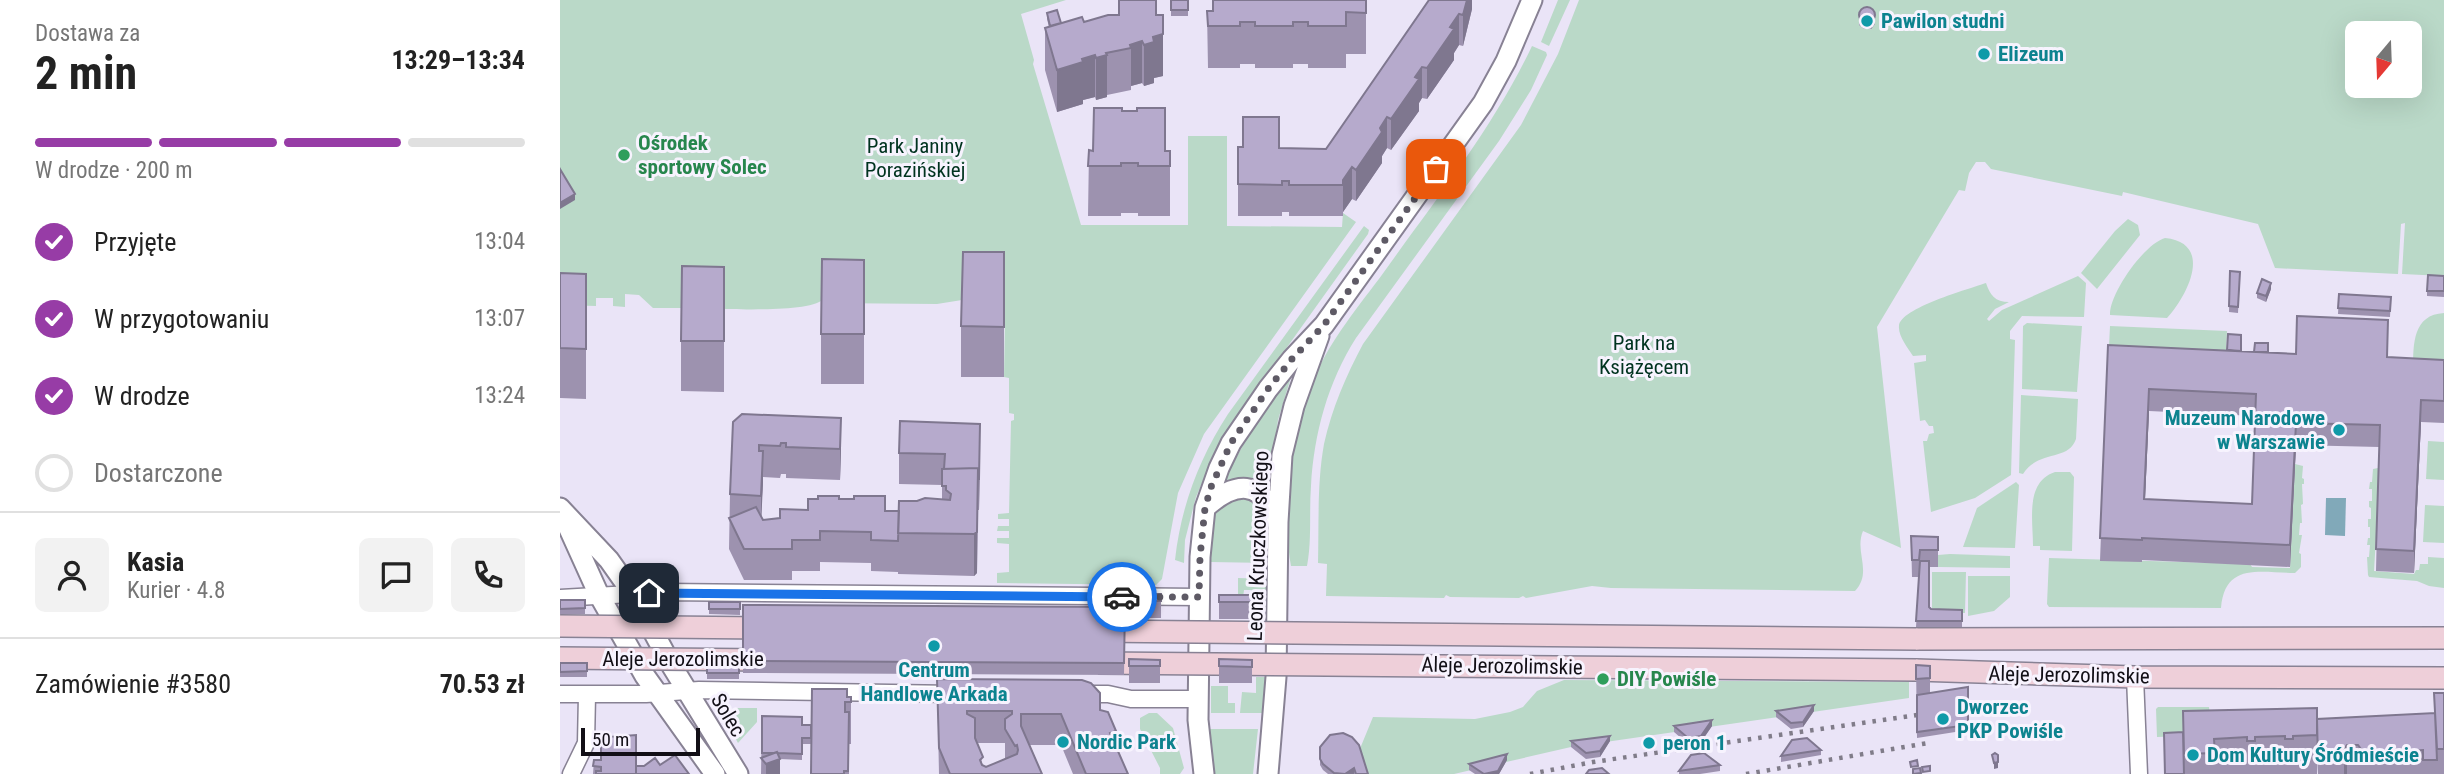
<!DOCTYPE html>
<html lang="pl">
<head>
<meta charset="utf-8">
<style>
  body { margin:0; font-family:"Roboto Condensed",sans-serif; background:#f2f2f2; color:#222; height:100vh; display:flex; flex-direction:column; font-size:26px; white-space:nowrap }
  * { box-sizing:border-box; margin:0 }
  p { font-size:23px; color:#767676 }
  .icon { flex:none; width:38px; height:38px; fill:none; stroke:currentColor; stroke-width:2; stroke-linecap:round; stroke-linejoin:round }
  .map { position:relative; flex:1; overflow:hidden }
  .drawer { display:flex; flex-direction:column; background:#fff; width:560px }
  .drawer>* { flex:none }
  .needle { width:46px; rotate:199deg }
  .buttons { position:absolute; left:1785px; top:21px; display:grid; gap:14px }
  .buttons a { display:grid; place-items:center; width:77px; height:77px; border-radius:10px; background:#fff; box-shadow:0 7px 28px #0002; font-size:35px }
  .scale { position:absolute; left:21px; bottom:18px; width:119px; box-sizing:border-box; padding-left:7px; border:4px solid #120f16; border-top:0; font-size:19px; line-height:24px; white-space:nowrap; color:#120f16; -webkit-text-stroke:5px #f7f3fe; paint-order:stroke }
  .pin { position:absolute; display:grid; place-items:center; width:60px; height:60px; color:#fff; margin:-30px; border-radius:14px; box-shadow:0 4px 10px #0006 }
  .courier { position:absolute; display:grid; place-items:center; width:70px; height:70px; margin:-35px; border:5px solid #1a73e8; border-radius:50%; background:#fff; color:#222; box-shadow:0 2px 9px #0007 }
  .headline em { font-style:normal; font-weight:700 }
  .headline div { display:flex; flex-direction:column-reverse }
  .headline { display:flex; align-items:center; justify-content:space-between; height:119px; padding:0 35px }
  h1 { font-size:46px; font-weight:700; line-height:52px }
  .bar { display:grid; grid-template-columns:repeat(4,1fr); gap:10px 7px; align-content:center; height:84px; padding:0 35px }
  .bar i { height:9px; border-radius:5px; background:#e0e0e0 }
  .bar .selected { background:#973ca6 }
  .bar p { grid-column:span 4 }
  .line { display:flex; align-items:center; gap:18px; padding:0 35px; border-top:2px solid #e0e0e0 }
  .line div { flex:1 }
  .round { display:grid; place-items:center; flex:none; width:74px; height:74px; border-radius:10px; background:#f2f2f2 }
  ol { padding:0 35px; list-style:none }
  li { display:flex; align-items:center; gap:21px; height:77px }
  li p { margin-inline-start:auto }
  li .icon { padding:7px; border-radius:50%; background:#973ca6; color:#fff; stroke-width:4 }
  li:last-child { color:#767676 }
  li i { width:38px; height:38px; border:4px solid #e0e0e0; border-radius:50% }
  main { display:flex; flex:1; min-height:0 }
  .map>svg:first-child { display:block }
</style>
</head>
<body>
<main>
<section class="drawer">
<div class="headline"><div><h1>2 min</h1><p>Dostawa za</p></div><em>13:29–13:34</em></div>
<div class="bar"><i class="selected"></i><i class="selected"></i><i class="selected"></i><i></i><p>W drodze · 200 m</p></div>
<ol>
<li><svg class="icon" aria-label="check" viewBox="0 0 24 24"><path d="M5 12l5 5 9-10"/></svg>Przyjęte<p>13:04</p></li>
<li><svg class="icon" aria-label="check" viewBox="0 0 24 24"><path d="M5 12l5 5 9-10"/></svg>W przygotowaniu<p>13:07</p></li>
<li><svg class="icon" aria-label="check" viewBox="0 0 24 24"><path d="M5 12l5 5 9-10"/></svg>W drodze<p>13:24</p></li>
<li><i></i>Dostarczone</li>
</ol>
<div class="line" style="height:126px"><a class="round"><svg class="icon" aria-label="person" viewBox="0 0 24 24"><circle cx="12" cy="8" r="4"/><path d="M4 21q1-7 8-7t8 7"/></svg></a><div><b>Kasia</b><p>Kurier · 4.8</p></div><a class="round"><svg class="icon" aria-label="chat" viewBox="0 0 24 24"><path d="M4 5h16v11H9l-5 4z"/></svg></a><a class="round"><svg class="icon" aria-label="phone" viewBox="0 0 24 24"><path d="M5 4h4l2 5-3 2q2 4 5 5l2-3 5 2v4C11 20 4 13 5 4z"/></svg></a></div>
<div class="line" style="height:91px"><div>Zamówienie #3580</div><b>70.53 zł</b></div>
</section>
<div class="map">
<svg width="1884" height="774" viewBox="0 0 1884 774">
  <rect width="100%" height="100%" fill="#eae4f7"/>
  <path fill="#bad9c8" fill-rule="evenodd" d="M0,0H506L461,14L474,60L473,64L521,225H628V136H667V226L782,227L783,213L796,222L644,434L618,493L602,579L596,585L437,583V573L449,572V544L437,543V538H449V531H437L438,526H449V519H438V514L449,513L451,421L454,420V414L449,413V378L444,377L445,319L402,300L377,304L265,303V298C251,315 153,308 125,308L127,296L121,308H93L79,295L65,294V307L53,306V298H36V306L3,305L0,307Z
    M998,0H1010L989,46L981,42Z
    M1019,0H1884V276L1842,274L1845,223L1841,224L1838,274L1715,268L1698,224L1563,192L1562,196L1431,169L1425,162H1416L1409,173L1405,191L1399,190L1317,327L1341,548L1303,531C1294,552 1313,572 1295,591L1051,588L1032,586L966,598L963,596L959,598L890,597L886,595L884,598L766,596L767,564L758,563C759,524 757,483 764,444C772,408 786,376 803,344L961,125L998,54ZM1797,33H1850V86H1797Z
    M972,46L986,52L987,55L971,90L939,141L796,338C768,382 754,433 751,486C749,512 752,540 747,566H731C727,546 728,528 729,508C729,463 737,421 754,379C770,340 799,306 824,272C876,199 933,128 972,46Z
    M1568,219L1578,225L1580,235L1537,289L1521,273L1555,231Z
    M804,226L809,230L808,234L660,441L636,497L625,540L624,563L615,560C621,506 639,459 668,414Z
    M1605,238C1654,243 1628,295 1607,318L1550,315C1549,294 1584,244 1605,238Z
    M1518,276L1526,283L1524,317L1462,316L1450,331V339L1455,340L1451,475L1415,498L1371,512L1363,441H1367L1369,434L1374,433L1373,426H1369L1365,420L1360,421L1354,363L1366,361V355L1353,356C1348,348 1338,336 1339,326C1340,308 1409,289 1426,283C1430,295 1435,302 1449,302L1435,309L1427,319L1429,321L1442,310Z
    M1884,313V381L1853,380C1854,354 1848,315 1884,313Z
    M1467,323L1522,326L1517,392L1462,389L1463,326Z
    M1550,326L1667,331L1665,372L1548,367Z
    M732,374L718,420L708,490L673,481L664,483C681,444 705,408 732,374Z
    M1461,395L1518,399L1516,439C1508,462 1479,449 1463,474L1459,473Z
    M1868,441L1884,442V480L1866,479Z
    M1735,464L1743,466L1742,478L1744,479V484H1742L1743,504L1741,505L1742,523H1740L1739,535H1742L1739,553L1741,554V567L1735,573C1700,573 1665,562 1661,608L1489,607L1487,604L1489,558L1690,564L1692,567L1730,568Z
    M1818,468H1820L1814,571L1854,574L1856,570H1859L1860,564H1868V557L1884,558V588L1869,586L1857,581L1809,577L1808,575L1807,557H1809L1810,545H1807L1808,538H1810V527H1808V519H1811V508L1809,507V501H1812V489H1809L1810,482H1812L1813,469Z
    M1495,472H1510L1514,477L1512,551L1480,550V546H1473C1473,520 1465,482 1495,472Z
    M1456,482L1459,485L1455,548L1403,547L1417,508Z
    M677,496L694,500L708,516L709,563L650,562L654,515L658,508Z
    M1865,505L1884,506V543L1863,542Z
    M1390,554L1450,556V568L1378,567V555Z
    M1372,572H1406L1405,613H1372Z
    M1408,576H1450V597L1434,611L1408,616Z
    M678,578L709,579V610H691V590H684L683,598H678Z
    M696,677H708L702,713H680L682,692L696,693Z
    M1004,680L1349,682V698L1011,747L894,774H806L799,751L813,717L915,719L950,712L963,707L977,691Z
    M651,686H668V703H675V713H651Z
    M1598,707H1649L1652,735L1597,737L1596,709Z
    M178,708H197V722L178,743L164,717L168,710Z
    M589,713H597L613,728L624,768L620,774H600V768L580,729V718Z
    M648,729H698L693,774H654Z"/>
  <path fill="#81a9b9" d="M1766,498H1786L1785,536L1765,535Z"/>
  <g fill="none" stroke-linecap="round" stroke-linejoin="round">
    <defs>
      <path id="minor" d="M0,598L105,592L639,597
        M1575,677L1579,774
        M0,694H86L139,690L396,694
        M520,694H548L571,699H638
        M11,774L26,743L27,695"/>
      <path id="tertiary" d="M0,508L49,560L73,594L110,663L178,774
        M645,508C675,481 701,479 717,520
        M5,520L39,595L85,676L155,774
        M644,774L638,720L640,557L645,508L659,468L671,443L708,389L732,359L764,325L923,103L946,61L972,0
        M708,774L716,677L718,522L722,455L734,406L759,336"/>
      <path id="secondary" d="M1356,639L1884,638
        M1356,670L1575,677L1884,678"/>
    </defs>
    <use href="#minor" stroke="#888294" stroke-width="19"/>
    <use href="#tertiary" stroke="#888294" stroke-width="23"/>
    <use href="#secondary" stroke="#888294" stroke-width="24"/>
    <use href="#minor" stroke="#fff" stroke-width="16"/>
    <use href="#tertiary" stroke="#fff" stroke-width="19"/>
    <use href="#secondary" stroke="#eecfd9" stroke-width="21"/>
    <path stroke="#807c89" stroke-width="4.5" stroke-dasharray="3.5 7" stroke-linecap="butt" d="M970,774L1033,762L1357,715
      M1186,774L1368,743"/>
    <defs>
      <path id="secondary-bridge" d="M0,626L210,628
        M536,631L1356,639
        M0,658L211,660
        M538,663L1356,670"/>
    </defs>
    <use href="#secondary-bridge" stroke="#888294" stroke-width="24" stroke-linecap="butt"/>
    <use href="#secondary-bridge" stroke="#eecfd9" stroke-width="21"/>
  </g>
  <path fill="#9d92af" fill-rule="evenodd" d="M611,0H628V16H611Z
    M806,0V54H786V68H748V64H733V68H695V64H680V68H648L647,11Z
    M912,0V9L903,46L899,45L894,53V60L867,99L862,98L859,103V111L831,150L827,148L822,156V163L796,201L792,199L783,212V216H729V212H722V216H678V147L766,149Z
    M487,13L501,23L596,15L603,76L594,78V83L584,86L582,83L571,86V90L547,95V97L536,100L535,97L523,100V104L497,112L485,70V28L489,27L487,19Z
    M1299,13L1315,24L1311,29H1304L1299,25Z
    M562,111L605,151H610V216H578V213H561V216H528L529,150L533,151Z
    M444,252V377H401V326Z
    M304,260V384H261V334Z
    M164,267V392L121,391V341Z
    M1670,271L1680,272L1678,313L1669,312Z
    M0,273L26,274V399L0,398Z
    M1884,276V297L1867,296V291Z
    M1711,289L1706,302L1697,298V293Z
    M1779,294L1831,297L1830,317L1778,314Z
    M1548,345L1884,360V423L1861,422L1854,573L1816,571L1819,447L1736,445L1730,567L1582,560V562L1540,561ZM1589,411L1695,416L1692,504L1585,499Z
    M182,414L281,450L280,480L226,478V474H221L220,478L203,477L201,518L203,520L220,518L279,499L325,511H339L357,501L382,499V485L339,484V453L420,455L419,510H418L417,573L414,576L338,574V572L311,571V563L260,562V571H232V580H184L169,549L170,494Z
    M1351,536L1378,537V567H1369V607L1371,609L1402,610V627H1356L1359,577H1352Z
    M570,594H601V618H570Z
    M659,595H692V619H659Z
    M0,600H25V614H0Z
    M149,602H180V615L149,614Z
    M183,605L565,607L564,675L183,673Z
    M569,659L600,660V683H569Z
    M659,659L692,660V683H659Z
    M0,663H27V677H0Z
    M1356,665L1370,666V693L1408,687V730L1357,738Z
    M147,666L179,667V679H147Z
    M377,679L540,710L568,774H513L501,745H470L482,774H379ZM417,743H445V759L426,767L423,766Z
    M1874,693H1884V774H1758L1757,758V774H1605L1623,732V711L1757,719L1874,713Z
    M287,697L291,702V744H289V774H251V744H242V760L220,759V774H201L202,716L242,725H251Z
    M1216,711H1254L1243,727L1231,729L1216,717Z
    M1114,726H1152L1141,742L1128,744L1114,732Z
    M49,737L76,766L100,765L129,774H33L34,760H41Z
    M1011,741H1050L1040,757L1026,759L1011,747Z
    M760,747L808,774H768L763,770L760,765Z
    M1261,750V755L1221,762V756Z
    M947,760L939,774H915L909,770V764Z
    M1160,765V771L1140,774H1119V771Z"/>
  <path fill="#7f778f" d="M907,0H912V9L903,46V15Z
    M899,14V45L894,53V60L867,99V68L890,27Z
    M603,15V76L594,78V83L584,86V45L593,37L596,36Z
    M1315,18V24L1311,29V23Z
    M582,41V83L571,86V48L570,45Z
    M535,55V97L523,100V104L497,112V70L522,59Z
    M547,55V97L536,100V58Z
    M862,67V98L859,103V111L831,150V119L855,77Z
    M827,117V148L822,156V163L796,201V170L820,128Z
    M792,167V199L783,212V180Z
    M15,194V200L0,209V203Z
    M1711,283V289L1706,302V296Z
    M1589,389V411L1584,521V499Z
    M1861,400V422L1854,573V551Z
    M281,418V450L280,480V449Z
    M1736,423V445L1730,567V545Z
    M420,424V455L419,510V479Z
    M203,451V482L201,527V496Z
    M418,468L417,573L414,576V534Z
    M1254,705V711L1243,727V722Z
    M1152,720V726L1141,742V736Z
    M556,731V762L550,733Z
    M1050,736V741L1040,757V751Z
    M1787,745V774H1784V749Z
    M947,754V760L939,774H926Z
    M220,759V774H206V764Z
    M1438,762V768L1434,769V763Z
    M794,768V774H785Z"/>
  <path fill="#b6aacc" stroke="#7f778f" stroke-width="2" fill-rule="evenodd" d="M559,0H596V15H603V34L593,37L594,42L584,45L582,41L570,45L571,48L546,53L547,55L536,58L535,55L522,59L523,62L497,70L485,28L522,17L524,22L548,15H559Z
    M611,0H628V10H611Z
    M653,0H806V13L786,12V26H748V22H733V26H695V22H680V26H648L647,11H653Z
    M869,0H907L903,15L899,14L890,27L894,29L867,68L862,67L855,77L859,79L831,119L827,117L820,128L822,132L796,170L792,167L783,180V185H729V181H722V185L678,184V147H683V117H719V148L766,149Z
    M1299 15a8 8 0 1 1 16 0a8 8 0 1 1-16 0Z
    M497,10L501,23L490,26L487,13Z
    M534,108H562V111H577V108H605V151H610V166H578V163H561V166H528L529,150L533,151Z
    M0,169L15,194L0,203Z
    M403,252H444V327L401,326Z
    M262,259L304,260V334H261Z
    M122,266L164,267V341H121Z
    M1670,271L1680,272L1678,307L1669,306Z
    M0,273L26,274V349L0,348Z
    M1868,275L1884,276V291H1867Z
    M1702,279L1711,283L1706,296L1697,293Z
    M1779,294L1831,297L1830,311L1778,308Z
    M1737,316L1828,320L1827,357L1884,360V401L1861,400L1854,551L1816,549L1820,425L1736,423L1730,545L1582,538V540L1540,538L1548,345L1736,354ZM1589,389L1696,394L1692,504L1584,499Z
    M1668,334L1681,335V351L1667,350Z
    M1695,343H1708V352H1694Z
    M182,414L281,418L280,449L226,447V443H221L220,446L199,445V451H203L201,496L170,494L173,422Z
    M340,421L420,424L419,479H418V468L384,469L385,454L339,453Z
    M418,468L417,532L414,534L338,533L339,501H357L365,498L390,500L391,494L386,490V486H382V469Z
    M258,496H279V499H294V496H325V511H339L338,541L311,540V532L260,531V540H232V549H184L169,518L196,507L203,520L220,518V509L248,510V499H258Z
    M1351,536L1378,537V550H1360L1359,560H1352Z
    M1360,561H1369V607L1371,609L1402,610V621H1356Z
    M570,594H601V601H570Z
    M659,595H692V602H659Z
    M0,600H25V608L0,609Z
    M149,602H180V609H149Z
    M183,605L565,607L564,663L183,661Z
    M569,659L600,660V666H569Z
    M659,659L692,660V667L659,666Z
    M0,663H27V671L0,672Z
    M1356,665L1370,666V678L1356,679Z
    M147,666L179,667V673H147Z
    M377,679L522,680L531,683L540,693V710L548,712L556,731L550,733L568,774H526L501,714H461V726L482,774H390L379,748ZM407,711H452V714L445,719V729L455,746L457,745L458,750L457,754L426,767L422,765L420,760L423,757L415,738V718L407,714Z
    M1408,687V725L1357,732V695Z
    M252,689H287V697H291V702H285V712H289L288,771H284V774H251Z
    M1874,693H1884V749H1877Z
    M1254,705L1243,722L1231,723L1216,711Z
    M1757,708V735L1733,736V739H1725V736L1695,737V741H1687V737L1654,739L1655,753L1624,754L1623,711Z
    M1875,713L1877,760H1863V750L1839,752L1840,761H1802L1801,749L1798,745H1787L1784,749V761L1758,762L1757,719Z
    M202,716L242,717V725H251V738H242V754L218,753L217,752L214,753H202Z
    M1152,720L1141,736L1128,738L1114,726Z
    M1623,732L1624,774H1605L1604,733Z
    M783,733L792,737L799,745L808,774H796L794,768L785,774L774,773L763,764L760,759V747L770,735Z
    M44,735H49V737L76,735V774H36V771H41V767L33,766L34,760H41V742Z
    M1050,736L1040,751L1026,753L1011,741Z
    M1247,738L1261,750L1221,756L1232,740Z
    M217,752L220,759L206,764L201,758Z
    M1144,753L1160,765L1119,771L1131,755Z
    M1435,753L1438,755V762L1434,763L1432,755Z
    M947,754L938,771L924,774L909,764Z
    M115,755L129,774H76V766H84L95,758L100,765Z
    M1357,760L1358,766L1351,767L1350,762Z
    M1370,766V771L1363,772L1362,767Z
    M1042,768L1049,774H1026L1029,770Z
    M1360,768L1361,773L1353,774V769Z"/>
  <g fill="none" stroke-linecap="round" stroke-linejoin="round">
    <path stroke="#5e5a65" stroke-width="7" stroke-dasharray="0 12.6" d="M562,597H639L640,557L645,508L651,487L671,443L708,389L732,359L764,325L876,169"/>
    <path stroke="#1a73e8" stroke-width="9" d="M89,593L562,597"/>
  </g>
  <g fill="#0f9aa8" stroke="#f7f3fe" stroke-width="2.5">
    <circle cx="1307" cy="21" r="7"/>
    <circle cx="1424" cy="54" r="7"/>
    <circle cx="1779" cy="430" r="7"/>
    <circle cx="374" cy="646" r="7"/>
    <circle cx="1383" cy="719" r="7"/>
    <circle cx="503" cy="742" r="7"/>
    <circle cx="1089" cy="743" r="7"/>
    <circle cx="1633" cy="755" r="7"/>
  </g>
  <g fill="#2e9e5b" stroke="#f7f3fe" stroke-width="2.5">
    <circle cx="64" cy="155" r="7"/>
    <circle cx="1043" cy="679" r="7"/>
  </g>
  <g text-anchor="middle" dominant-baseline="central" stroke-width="6" stroke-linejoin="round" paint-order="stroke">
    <g font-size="21" font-weight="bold" fill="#0d838f" stroke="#f7f3fe" text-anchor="start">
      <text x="1321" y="21">Pawilon studni</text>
      <text x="1438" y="54">Elizeum</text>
      <text x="1765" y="418" text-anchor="end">Muzeum Narodowe<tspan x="1765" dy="24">w Warszawie</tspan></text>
      <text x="374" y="670" text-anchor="middle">Centrum<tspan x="374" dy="24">Handlowe Arkada</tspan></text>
      <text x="1397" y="707">Dworzec<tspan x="1397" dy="24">PKP Powiśle</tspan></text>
      <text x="517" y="742">Nordic Park</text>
      <text x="1103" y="743">peron 1</text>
      <text x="1647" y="755">Dom Kultury Śródmieście</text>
    </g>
    <g font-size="21" font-weight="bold" fill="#27864d" stroke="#f7f3fe" text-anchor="start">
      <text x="78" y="143">Ośrodek<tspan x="78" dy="24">sportowy Solec</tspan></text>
      <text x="1057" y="679">DIY Powiśle</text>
    </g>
    <g font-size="21" fill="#00331f" stroke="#f7f3fe">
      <text x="355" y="146">Park Janiny<tspan x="355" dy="24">Porazińskiej</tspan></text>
      <text x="1084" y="343">Park na<tspan x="1084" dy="24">Książęcem</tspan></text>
    </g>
    <g font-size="21" fill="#120f16" stroke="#f7f3fe">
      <text transform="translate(698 546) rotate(-88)">Leona Kruczkowskiego</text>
      <text x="123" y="659">Aleje Jerozolimskie</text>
      <text transform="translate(942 666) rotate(1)">Aleje Jerozolimskie</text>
      <text transform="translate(1509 675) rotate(1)">Aleje Jerozolimskie</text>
      <text transform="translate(168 715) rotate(59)">Solec</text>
    </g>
  </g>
</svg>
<div class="buttons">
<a><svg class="needle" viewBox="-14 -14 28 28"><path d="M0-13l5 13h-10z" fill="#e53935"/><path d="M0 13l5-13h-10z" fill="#767676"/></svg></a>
</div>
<div class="scale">50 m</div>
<div class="pin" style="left:876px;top:169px;background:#ea580c"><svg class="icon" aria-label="bag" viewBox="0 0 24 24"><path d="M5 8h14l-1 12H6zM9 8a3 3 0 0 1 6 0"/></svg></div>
<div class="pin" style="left:89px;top:593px;background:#1f2937"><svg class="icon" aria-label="home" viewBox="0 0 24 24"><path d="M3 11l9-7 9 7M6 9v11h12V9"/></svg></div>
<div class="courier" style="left:562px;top:597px"><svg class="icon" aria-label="car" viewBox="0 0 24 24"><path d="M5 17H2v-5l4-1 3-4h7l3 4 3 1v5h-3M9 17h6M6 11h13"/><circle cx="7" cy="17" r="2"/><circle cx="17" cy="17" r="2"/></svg></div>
</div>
</main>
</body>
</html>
